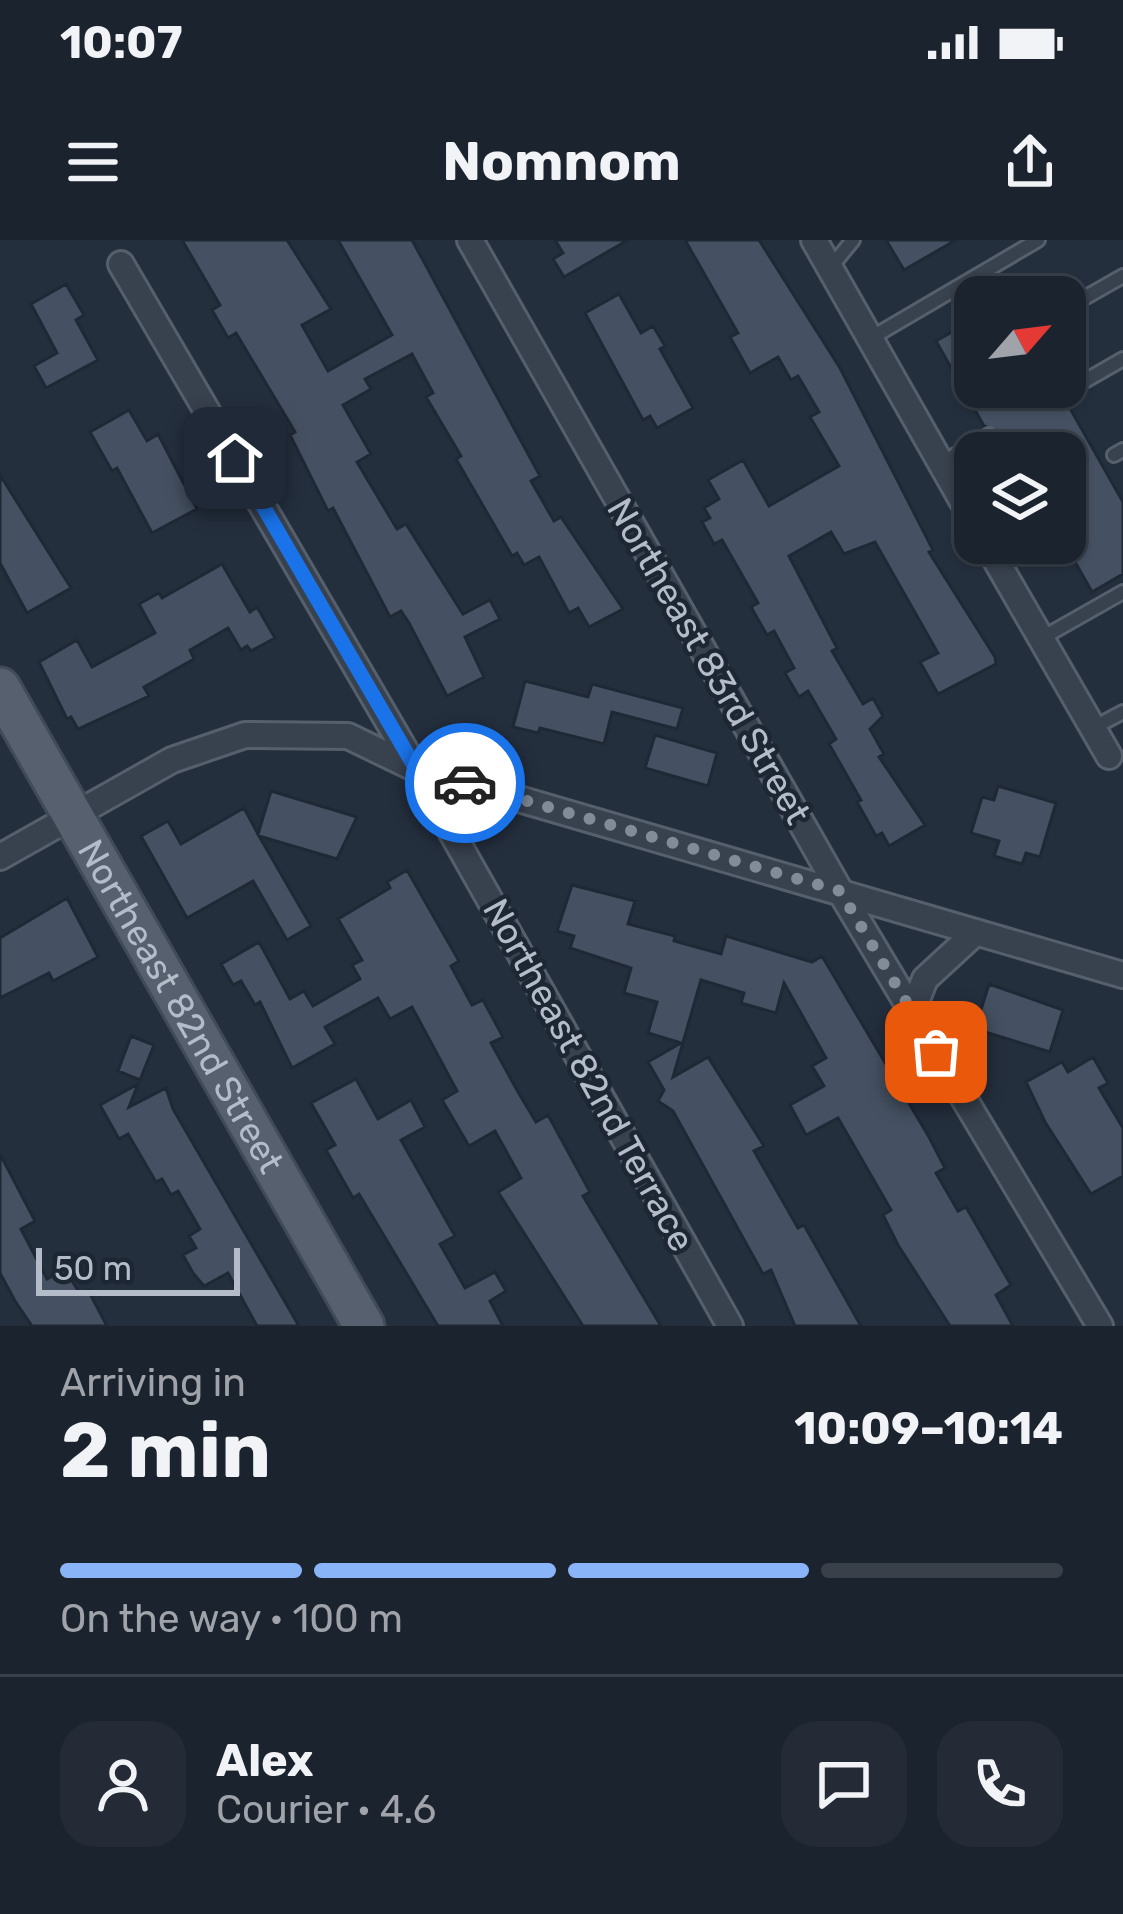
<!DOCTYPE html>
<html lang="en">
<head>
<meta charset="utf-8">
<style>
  body { margin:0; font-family:Rubik,sans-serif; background:#242b36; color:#f1f3f6; height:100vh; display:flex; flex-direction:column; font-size:45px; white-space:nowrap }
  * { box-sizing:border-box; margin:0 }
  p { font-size:39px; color:#a0a4aa }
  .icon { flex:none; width:66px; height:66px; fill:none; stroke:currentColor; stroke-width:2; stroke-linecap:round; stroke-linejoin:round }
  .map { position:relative; height:1086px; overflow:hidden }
  .side { display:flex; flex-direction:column; background:#1b232e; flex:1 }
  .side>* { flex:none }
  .needle { width:78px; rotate:62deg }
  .controls { position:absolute; left:954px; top:36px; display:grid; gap:24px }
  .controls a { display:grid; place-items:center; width:132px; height:132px; border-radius:24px; background:#1b232e; box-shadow:0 3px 9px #0004,0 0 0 3px #39404a; font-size:60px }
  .scale { position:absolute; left:36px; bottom:30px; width:204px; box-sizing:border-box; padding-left:12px; border:6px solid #b4bcc9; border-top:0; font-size:33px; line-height:42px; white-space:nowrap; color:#b4bcc9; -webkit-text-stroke:9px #1d2633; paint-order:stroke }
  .pin { position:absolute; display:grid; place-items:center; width:102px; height:102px; color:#fff; margin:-51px; border-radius:24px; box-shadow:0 6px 18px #0006 }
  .courier { position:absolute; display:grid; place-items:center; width:120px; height:120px; margin:-60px; border:9px solid #1a73e8; border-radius:50%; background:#fff; color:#222; box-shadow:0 3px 15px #0007 }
  .head em { font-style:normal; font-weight:700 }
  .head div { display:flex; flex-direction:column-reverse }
  .head { display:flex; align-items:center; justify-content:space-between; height:204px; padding:0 60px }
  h1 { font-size:78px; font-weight:700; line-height:90px }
  .bar { display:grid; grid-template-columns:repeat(4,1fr); gap:18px 12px; align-content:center; height:144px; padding:0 60px }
  .bar i { height:15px; border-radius:9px; background:#39404a }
  .bar .active { background:#8ab4f8 }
  .bar p { grid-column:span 4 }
  .line { display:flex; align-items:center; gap:30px; padding:0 60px; border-top:3px solid #39404a }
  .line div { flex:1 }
  .round { display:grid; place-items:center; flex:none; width:126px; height:126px; border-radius:36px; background:#242b36 }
  .status { display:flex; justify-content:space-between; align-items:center; height:84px; padding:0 60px; background:#1b232e; direction:ltr }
  .status svg { height:33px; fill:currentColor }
  header { display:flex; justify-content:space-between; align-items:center; height:156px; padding:0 60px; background:#1b232e; font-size:54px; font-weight:700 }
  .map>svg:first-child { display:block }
</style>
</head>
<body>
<div class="status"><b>10:07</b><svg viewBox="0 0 49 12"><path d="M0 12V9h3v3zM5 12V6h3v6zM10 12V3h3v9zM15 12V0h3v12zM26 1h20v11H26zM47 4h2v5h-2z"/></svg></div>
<header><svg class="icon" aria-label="menu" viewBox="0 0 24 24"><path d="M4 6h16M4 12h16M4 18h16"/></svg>Nomnom<svg class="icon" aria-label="share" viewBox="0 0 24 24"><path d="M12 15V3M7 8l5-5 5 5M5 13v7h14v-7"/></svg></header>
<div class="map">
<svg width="1123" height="1086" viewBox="0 0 1123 1086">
  <rect width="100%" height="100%" fill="#242f3e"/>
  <path fill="#455162" stroke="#1f2835" stroke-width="3" d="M182,0H287L331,69L302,85L328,131L392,95L338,0H412L540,236L531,241L554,281L561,277L623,369L589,387L578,368L569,373L539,317L524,325L517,313L512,316L456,219L461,216L426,157L433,153L412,114L365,139L371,149L343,165L371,214L357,222L397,289L406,284L463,374L490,360L500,379L465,397L484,437L447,456L409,383L401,371L390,377L333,268L328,271L290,195L295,192L236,93L228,98L212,70L220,65Z
    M555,0H628L564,37L553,19L563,13Z
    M685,0H759L840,128L933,310L929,312L995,417L996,424L938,454L920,422L938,413L875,302L844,314L831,292L789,316L837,408L832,411L863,464L873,458L883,476L870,489L884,514L879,517L925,585L889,606L882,593L876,596L857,562L861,560L829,504L836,499L808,451L799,457L785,433L794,428L774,391L767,395L751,367L758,363L722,300L714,304L702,282L710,278L704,268L719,259L708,240L743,220L769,266L839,226L810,177L819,172L798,136L791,140L778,117L750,133L730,97L738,93Z
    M886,0H956L904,30Z
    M66,44L84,75L76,80L98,120L46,148L34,126L57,113L31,64Z
    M619,54L641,93L653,86L665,106L660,109L693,168L657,188L650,176L643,180L585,73Z
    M975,79V147H1054V160L1067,163L1123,262V334L1092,352L1065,304V213H999L994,204L998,191L984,186L936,101Z
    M129,170L147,201L158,194L197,269L152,293L117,228L112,231L90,192Z
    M0,235L71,348L27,373L0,323Z
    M222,324L250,372L257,367L275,398L251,411L247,406L241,410L228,388L190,410L194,419L144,447L149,456L78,489L71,477L67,479L39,422L77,400L92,427L155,393L139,364L159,353L162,358Z
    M525,441L588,457L592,444L683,468L677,489L612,472L604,504L540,488L538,493L513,487Z
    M655,495L717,513L708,546L645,528Z
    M998,546L1056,563L1040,617L1026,613L1022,624L994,616L999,601L971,593L982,557L994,560Z
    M271,551L357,577L337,619L259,596L311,686L287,700L253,641L187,678L141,596L168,581L181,604L244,568L258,594Z
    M407,630L459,721L451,726L472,765L483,760L503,797L491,803L518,852L536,882L548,875L590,952L583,956L661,1086H583L498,952L521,938L495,891L469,906L442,860L457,851L412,767L390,779L378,758L325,787L335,804L292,828L260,762L255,765L241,741L233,745L221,724L259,702L290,759L304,751L313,766L360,739L352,725L362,720L338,679L390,648L387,642Z
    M572,645L635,661L628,684L675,696L674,701L721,714L726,696L812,722L822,716L929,897L945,928L936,933L958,971L966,967L1011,1045L996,1055L1013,1086H950L898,1005L883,975L891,970L838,878L806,895L790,865L824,846L812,826L826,818L784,743L776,773L741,763L744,753L701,740L673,837L708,817L764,906L754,911L798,988L804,985L861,1086H795L771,1030L763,1034L673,871L658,861L664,850L648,822L681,803L648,793L657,762L624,753L631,728L570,708L574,696L557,691Z
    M67,658L98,717L53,741L49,733L0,758V698Z
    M989,744L1063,770L1050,812L975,789Z
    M131,796L154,805L140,840L118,831Z
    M1093,817L1108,843L1099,848L1123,888V936L1091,954L1045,882L1026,842L1062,822L1068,832Z
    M356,839L378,879L411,860L425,887L401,900L455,996L440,1004L465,1048L495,1032L506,1051L490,1061L503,1086H438L359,954L353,958L326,910L335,905L311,863Z
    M138,844L129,867L166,848L173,869L299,1086H257L228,1033L204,1046L193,1033L183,1015L196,1008L189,996L200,989L178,951L171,955L162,939L156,942L128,894L119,899L100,865Z
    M0,914L35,981L21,989L47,1039L65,1029L80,1054L88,1050L107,1086H32L15,1061L0,1033Z"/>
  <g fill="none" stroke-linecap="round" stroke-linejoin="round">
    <defs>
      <path id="lane" d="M831,27L853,0
        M1065,69L1123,36
        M871,98L1038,0
        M1062,154L1123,119
        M1114,215L1123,210
        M942,223L989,195
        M1042,398L1123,352
        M1093,488L1123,472"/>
      <path id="street" d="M470,0L840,651L1100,1086
        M814,0L975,283
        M121,24L416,529L730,1086
        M986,303L1109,516
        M0,617L172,520L245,495L348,496L416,529L1123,735
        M912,772L925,739L976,692"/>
      <g id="primary">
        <path id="s1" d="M0,448L364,1086"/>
      </g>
    </defs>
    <use href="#lane" stroke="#565f6c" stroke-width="18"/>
    <use href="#street" stroke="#565f6c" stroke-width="30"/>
    <use href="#primary" stroke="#414a57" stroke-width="45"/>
    <use href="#lane" stroke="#38414e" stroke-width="12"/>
    <use href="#street" stroke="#38414e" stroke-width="24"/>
    <use href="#primary" stroke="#56606e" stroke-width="39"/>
  </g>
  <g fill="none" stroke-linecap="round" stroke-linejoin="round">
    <path stroke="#828b98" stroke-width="12" stroke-dasharray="0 21.6" d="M465,543L840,651L936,812"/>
    <path stroke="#1a73e8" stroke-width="15" d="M235,218L416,529L465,543"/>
  </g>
  <g text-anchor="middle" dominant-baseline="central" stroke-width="9" stroke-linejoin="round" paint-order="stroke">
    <g font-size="36" fill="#b4bcc9" stroke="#1d2633">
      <text transform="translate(709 421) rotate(60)">Northeast 83rd Street</text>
      <text stroke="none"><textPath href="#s1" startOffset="366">Northeast 82nd Street</textPath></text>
      <text transform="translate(589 835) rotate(61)">Northeast 82nd Terrace</text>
    </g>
  </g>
</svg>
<div class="controls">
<a><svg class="needle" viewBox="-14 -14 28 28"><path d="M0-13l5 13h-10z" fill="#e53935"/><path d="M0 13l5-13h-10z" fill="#a0a4aa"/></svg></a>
<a><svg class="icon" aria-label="layers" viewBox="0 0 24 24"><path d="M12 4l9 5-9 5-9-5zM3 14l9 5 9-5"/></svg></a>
</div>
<div class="scale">50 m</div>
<div class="pin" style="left:936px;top:812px;background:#ea580c"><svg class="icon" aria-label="bag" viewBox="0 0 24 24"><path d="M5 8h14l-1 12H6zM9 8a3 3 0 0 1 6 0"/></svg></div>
<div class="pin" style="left:235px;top:218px;background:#1f2937"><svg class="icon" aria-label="home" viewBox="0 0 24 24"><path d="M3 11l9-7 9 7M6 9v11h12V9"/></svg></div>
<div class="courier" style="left:465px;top:543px"><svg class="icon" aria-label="car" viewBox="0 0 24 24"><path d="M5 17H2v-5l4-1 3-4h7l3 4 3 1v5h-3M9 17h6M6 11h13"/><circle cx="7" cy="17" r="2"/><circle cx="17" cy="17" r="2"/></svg></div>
</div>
<section class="side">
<div class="head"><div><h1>2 min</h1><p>Arriving in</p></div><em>10:09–10:14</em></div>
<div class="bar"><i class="active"></i><i class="active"></i><i class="active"></i><i></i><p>On the way · 100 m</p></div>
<div class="line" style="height:216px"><a class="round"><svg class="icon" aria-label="person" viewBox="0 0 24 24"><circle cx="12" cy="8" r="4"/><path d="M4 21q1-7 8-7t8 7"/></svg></a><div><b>Alex</b><p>Courier · 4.6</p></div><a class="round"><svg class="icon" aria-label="chat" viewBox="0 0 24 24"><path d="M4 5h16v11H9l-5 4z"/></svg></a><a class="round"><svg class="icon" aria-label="phone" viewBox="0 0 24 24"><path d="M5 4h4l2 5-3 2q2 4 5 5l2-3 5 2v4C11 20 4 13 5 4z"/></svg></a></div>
</section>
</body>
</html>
